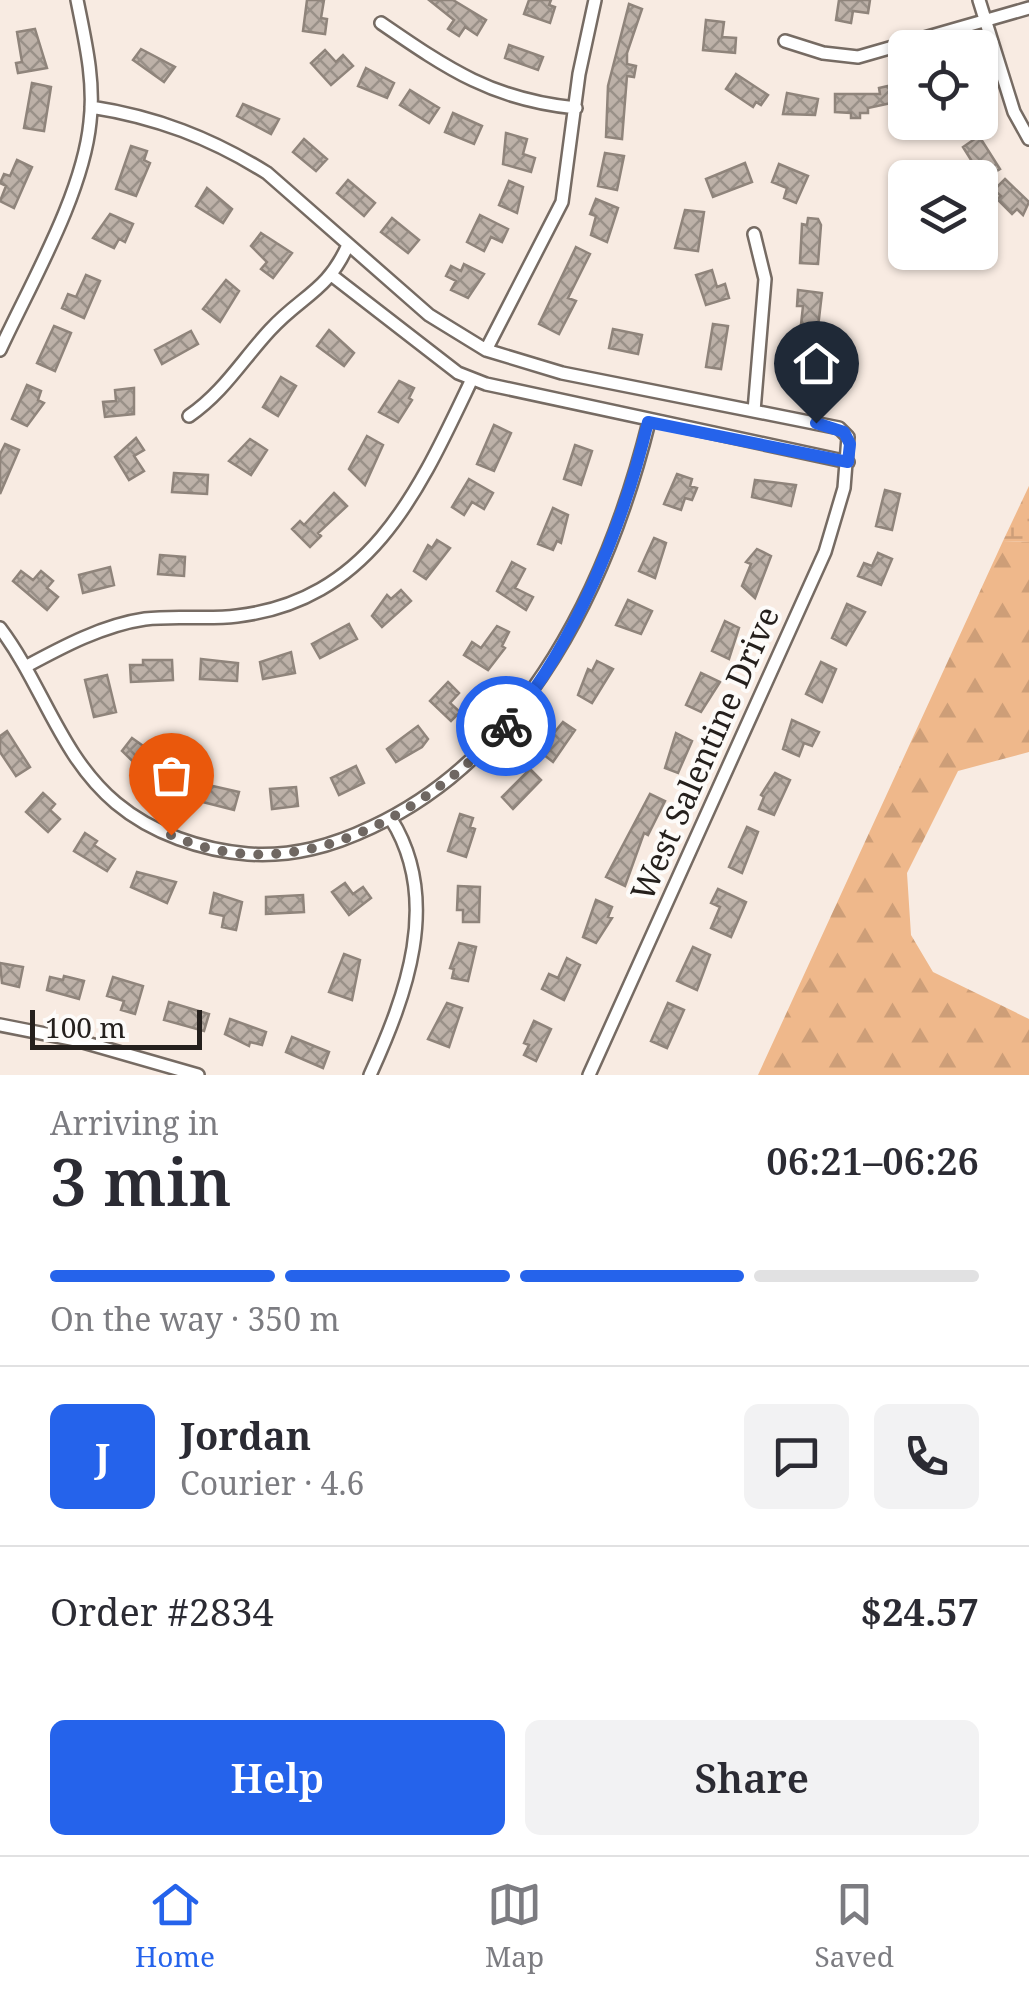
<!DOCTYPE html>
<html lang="en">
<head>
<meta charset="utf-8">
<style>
  body { margin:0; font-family:"Noto Serif",serif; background:#f2f2f3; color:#2b2b33; height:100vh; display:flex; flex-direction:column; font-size:38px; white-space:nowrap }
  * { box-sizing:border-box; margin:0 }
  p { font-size:32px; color:#7c7c81 }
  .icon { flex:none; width:55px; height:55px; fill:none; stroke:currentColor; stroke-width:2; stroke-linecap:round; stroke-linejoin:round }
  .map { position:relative; height:1075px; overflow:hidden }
  .side { display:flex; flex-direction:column; background:#fff; flex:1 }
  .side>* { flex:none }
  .buttons { position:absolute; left:888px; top:30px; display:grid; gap:20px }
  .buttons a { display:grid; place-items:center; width:110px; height:110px; border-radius:15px; background:#fff; box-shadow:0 2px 8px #0004; font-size:50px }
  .scale { position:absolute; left:30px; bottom:25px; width:172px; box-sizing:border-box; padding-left:10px; border:5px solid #25201d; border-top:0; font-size:28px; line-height:35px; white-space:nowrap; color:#25201d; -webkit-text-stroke:8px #fdfbf9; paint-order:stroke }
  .pin { position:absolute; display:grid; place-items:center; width:85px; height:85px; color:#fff; margin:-102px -42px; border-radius:50% 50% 50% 0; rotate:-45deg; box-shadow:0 0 10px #0007 }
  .pin .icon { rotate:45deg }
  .courier { position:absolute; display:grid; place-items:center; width:100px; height:100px; margin:-50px; border:8px solid #2563eb; border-radius:50%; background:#fff; color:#222; box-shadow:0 2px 12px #0007 }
  .headline em { font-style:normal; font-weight:600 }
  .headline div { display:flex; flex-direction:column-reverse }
  .headline { display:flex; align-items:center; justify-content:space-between; height:170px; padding:0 50px }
  h1 { font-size:65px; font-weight:600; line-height:75px }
  .bar { display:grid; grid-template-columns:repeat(4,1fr); gap:15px 10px; align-content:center; height:120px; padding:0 50px }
  .bar i { height:12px; border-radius:8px; background:#e1e1e2 }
  .bar .on { background:#2563eb }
  .bar p { grid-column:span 4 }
  .line { display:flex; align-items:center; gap:25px; padding:0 50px; border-top:2px solid #e1e1e2 }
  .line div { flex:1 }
  .round { display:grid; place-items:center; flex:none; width:105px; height:105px; border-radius:15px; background:#f2f2f3 }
  .action { display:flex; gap:20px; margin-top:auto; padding:20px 50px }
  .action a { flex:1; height:115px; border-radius:15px; background:#2563eb; color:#fff; font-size:40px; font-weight:600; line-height:115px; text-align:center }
  .action a+a { background:#f2f2f3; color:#2b2b33 }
  .tabs { display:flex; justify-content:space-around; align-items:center; height:140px; border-top:2px solid #e1e1e2; background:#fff; font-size:28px; color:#7c7c81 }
  .tabs a { display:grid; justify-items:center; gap:5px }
  .tabs .on { color:#2563eb }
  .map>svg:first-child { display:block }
</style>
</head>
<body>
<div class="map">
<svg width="1029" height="1075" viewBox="0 0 1029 1075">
  <defs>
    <pattern id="forest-firs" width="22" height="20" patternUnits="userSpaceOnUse" patternTransform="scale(2.5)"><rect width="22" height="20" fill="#efb88b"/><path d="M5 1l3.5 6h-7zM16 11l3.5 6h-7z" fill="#cd9e78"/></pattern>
    <pattern id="wetland-marsh" width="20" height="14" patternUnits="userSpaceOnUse" patternTransform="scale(2.5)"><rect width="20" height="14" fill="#efb88b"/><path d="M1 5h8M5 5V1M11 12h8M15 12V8" fill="none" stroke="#cd9e78"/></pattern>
    <pattern id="building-cross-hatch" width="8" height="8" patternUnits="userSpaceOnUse" patternTransform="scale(2.5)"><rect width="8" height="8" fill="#bdb1a8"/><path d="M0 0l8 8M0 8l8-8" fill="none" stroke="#999088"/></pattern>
  </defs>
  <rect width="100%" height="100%" fill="#f8ebe2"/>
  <path fill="url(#forest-firs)" d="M1003,541L1029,542V752L958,771L907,873L911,935L933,972L1029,1019V1075H758Z"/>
  <path fill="url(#wetland-marsh)" d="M1029,486V542L1003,541Z"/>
  <path fill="url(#building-cross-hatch)" stroke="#8f847b" stroke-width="2.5" d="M307,0H324L321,18L327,19L325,34L303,31Z
    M429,0H453L486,20L477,35L465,27L459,36L448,29L454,20Z
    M529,0H551L549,5L555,7L550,23L524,14Z
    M839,0H870L868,13L853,11L851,23L836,20Z
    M629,4L642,9L627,53V64L636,66L634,77L627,76L622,139L606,137L608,86Z
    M706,20L724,22L722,37L736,38L735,53L703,50Z
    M35,29L47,68L18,73L16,63L22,62L17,32Z
    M509,45L543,57L538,70L505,58Z
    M141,49L175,67L164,82L133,60Z
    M325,50L336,62L343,55L353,66L331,85L311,63Z
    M366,68L394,83L387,98L358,86Z
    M736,74L768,95L761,105L756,102L753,107L726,89Z
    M905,82V100L868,108V113H860V118H851V113L835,112V94H880L879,88Z
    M32,83L51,87L44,131L24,128Z
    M410,90L439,108L429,123L400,105Z
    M787,93L818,99L815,115L783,114Z
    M243,104L279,119L271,134L237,116Z
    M453,113L482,126L474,144L445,132Z
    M506,133L527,139L523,154L535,158L531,172L503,164Z
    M979,136L1000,169L983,179L963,147Z
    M304,139L327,159L316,171L293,152Z
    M131,146L147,151L144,160L150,163L136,196L116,189Z
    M605,153L624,156L617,190L598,186Z
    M17,160L32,167L14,208L0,201L6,186L0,183L4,174L10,176Z
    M745,163L752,182L713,197L706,179Z
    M779,164L808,176L796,203L784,198L787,188L772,182Z
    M1005,179L1029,202L1023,215L1017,209L1012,214L997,199L1001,196L994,190Z
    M348,180L375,203L364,216L337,193Z
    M509,181L523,187L517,213L499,205Z
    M207,188L232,209L223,223L196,206Z
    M596,199L618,208L607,242L591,235L596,216L590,214Z
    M685,210L704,212L698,251L675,248Z
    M110,214L133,224L125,242L119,239L114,248L93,238Z
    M480,215L508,229L502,242L491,237L484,251L467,242Z
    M392,218L419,240L408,253L381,232Z
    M808,218L818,219L821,225L818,264L800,263L802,224L807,225Z
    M261,233L292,253L273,278L261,269L267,262L251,246Z
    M576,247L590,254L568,298L576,301L559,334L539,324Z
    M464,264L484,274L468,298L451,290L456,281L446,276L451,266L461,271Z
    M712,270L717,287L725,284L729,298L706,305L696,275Z
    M86,275L100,281L84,318L62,308L68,294L76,297Z
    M226,280L239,291L220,322L203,309Z
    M798,290L822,293L818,327L801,325L803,306H797Z
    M713,324L728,326L721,369L706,367Z
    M54,326L71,333L55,371L37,363Z
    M613,329L642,335L638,354L609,348Z
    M329,330L354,353L344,366L317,346Z
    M191,331L198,344L162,364L155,350Z
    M797,347L822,352L820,363L815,362L810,388L789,384Z
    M281,377L296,386L278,416L263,407Z
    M399,381L414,388L409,398L412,400L398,422L379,412Z
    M27,385L41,391L38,400L44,403L27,426L12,419Z
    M134,388V414L105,417L103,402L116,401L115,390Z
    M494,425L511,433L494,471L477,464Z
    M367,436L383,445L365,485L349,469Z
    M136,438L144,450L134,456L144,471L129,480L115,457Z
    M250,439L267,450L251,475L229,461Z
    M5,444L19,450L0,494V454Z
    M575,445L592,451L581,485L564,479Z
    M174,473L208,475L207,494L172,492Z
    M677,474L692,479L690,486L697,488L692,500L685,498L681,510L664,504Z
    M469,479L493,493L484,509L472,502L464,515L452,507Z
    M755,480L796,485L791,506L752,497Z
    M885,490L900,494L892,530L876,526Z
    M334,493L347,506L318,533L321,536L310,547L292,529L300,521L304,525Z
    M553,508L568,515L561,543L557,541L553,550L538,544Z
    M654,538L666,543L655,578L639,571Z
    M437,540L450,548L426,579L414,571L428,545L432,548Z
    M757,549L771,556L755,598L742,586L751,564L746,562Z
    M878,553L892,559L881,585L858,576L864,563L872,566Z
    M160,555L185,557L184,576L158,574Z
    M512,562L525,569L515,588L533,597L526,610L497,591Z
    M110,567L114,585L83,593L79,575Z
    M21,571L33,580L41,571L53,581L47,588L58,597L47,610L13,581Z
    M401,590L411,601L382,627L372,616L387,595L391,599Z
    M628,600L652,611L641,634L616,625Z
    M847,604L865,612L846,645L832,638Z
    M725,621L739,628L729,659L712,651Z
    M349,624L357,639L320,658L312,644Z
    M497,626L509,632L502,646L505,648L488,670L464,655L472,642L481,648Z
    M291,652L295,673L263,679L260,662Z
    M201,659L238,663L237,681L200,679Z
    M143,660H172L173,680L131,682L130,665H143Z
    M597,661L613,669L592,703L578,695L588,669L592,671Z
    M821,662L836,669L822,702L806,694Z
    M701,673L720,682L701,712L686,705Z
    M107,675L116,712L94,717L85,680Z
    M448,682L459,693L450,703L460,712L451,721L430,701Z
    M792,720L819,732L812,746L804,743L799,756L783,749Z
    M563,722L575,730L553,762L539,751Z
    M418,726L428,739L422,747L396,762L387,749Z
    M7,731L30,767L16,776L0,752V736Z
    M676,733L692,741L678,773L665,768Z
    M132,738L163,760L150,778L122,751Z
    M356,766L364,783L339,795L331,778Z
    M530,769L541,780L513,809L502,797Z
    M775,773L790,780L774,815L759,809L764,797L761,795Z
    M195,782L239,792L234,810L191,799Z
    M296,787L298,806L272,809L270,789Z
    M43,793L55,804L50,810L60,819L48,832L26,812Z
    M650,794L665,801L648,835L644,833L625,886L606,877Z
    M460,814L473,818L470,827L475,829L466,857L448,851Z
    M747,827L758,832L742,873L729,867Z
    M85,833L97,841L94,845L115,859L107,871L74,851Z
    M137,872L176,882L167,903L131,887Z
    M345,883L353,894L363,887L371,898L349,915L332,892Z
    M458,886L480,887L479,922H463V910H457Z
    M718,889L746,902L731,937L711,928L720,907L711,903Z
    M214,893L242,902L236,930L222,927L224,916L210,913Z
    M303,895L304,912L266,914V897Z
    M596,900L612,907L608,917L612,918L596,943L583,937Z
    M459,943L476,947L468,981L452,978L454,969L450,968Z
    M693,947L710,955L697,990L677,981Z
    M344,954L360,960L352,1000L329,992Z
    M567,958L580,965L564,1000L542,989L549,974L558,978Z
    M0,963L23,967L19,987L2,983Z
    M64,976L84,981L79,999L47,990L50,977L63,980Z
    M113,977L143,986L135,1014L121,1010L124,1001L107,996Z
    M169,1002L209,1014L204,1031L164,1020Z
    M447,1003L462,1008L449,1047L428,1039Z
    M668,1003L684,1010L667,1048L651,1041Z
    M230,1019L266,1032L262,1045L250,1042L249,1046L225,1034Z
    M534,1021L551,1029L536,1061L524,1055L529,1045L524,1043Z
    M292,1037L329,1052L323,1068L286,1052Z"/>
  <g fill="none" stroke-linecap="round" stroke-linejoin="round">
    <defs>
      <path id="minor" d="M979,0L1014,112L1029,139
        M381,23C448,69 493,100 576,108
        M785,41L823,53L858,57L1029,8
        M91,107C156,117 211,138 267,173L429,315L486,350L562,373L839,428L848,437L844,488L825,552L589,1075
        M334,277L458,373L486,384L848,462
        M0,350C31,283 83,194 90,122C95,81 85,40 77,0
        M486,350L562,202L579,74L595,0
        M754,411L765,279L754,234
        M189,416C223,393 243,359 270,330C302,295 327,292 348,245
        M0,628C43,685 60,756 116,803C153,834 202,850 248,854C293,857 332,846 372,827C528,754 609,582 649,422
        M25,667C62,647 103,625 145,619C176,615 207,620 237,616C372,600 420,488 472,379
        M0,1025L76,1040L198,1075
        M370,1075C406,996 442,900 391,819"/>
    </defs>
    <use href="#minor" stroke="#766b63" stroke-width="16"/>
    <use href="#minor" stroke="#fff" stroke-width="11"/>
  </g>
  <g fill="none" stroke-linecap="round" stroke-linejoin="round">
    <path stroke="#6f6762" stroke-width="10" stroke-dasharray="0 18" d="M171,835C294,891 422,817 506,726"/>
    <path stroke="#2563eb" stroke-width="12" d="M506,726C574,647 624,523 648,422L848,462L850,444L844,432L816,423"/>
  </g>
  <g text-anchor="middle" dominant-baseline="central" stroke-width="8" stroke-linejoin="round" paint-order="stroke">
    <g font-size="32" fill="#25201d" stroke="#fdfbf9">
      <text transform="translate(704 753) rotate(-66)">West Salentine Drive</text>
    </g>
  </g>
</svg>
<div class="buttons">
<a><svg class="icon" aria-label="locate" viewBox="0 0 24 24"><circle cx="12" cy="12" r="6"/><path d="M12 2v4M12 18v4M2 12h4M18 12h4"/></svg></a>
<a><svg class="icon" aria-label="layers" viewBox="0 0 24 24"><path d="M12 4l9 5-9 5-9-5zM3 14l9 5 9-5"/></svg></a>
</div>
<div class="scale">100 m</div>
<div class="pin" style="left:171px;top:835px;background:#ea580c"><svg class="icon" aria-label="bag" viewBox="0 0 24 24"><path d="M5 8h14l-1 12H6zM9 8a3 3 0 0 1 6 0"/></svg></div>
<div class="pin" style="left:816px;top:423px;background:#1f2937"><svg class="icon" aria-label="home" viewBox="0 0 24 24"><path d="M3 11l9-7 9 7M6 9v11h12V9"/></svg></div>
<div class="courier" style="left:506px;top:726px"><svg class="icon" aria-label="bike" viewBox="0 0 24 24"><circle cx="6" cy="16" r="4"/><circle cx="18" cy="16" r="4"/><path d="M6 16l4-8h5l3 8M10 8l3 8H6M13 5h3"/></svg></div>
</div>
<section class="side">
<div class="headline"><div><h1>3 min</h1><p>Arriving in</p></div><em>06:21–06:26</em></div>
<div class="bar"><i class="on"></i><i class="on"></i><i class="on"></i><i></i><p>On the way · 350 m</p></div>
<div class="line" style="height:180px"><b class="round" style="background:#2563eb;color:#fff">J</b><div><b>Jordan</b><p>Courier · 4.6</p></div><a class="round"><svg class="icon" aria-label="chat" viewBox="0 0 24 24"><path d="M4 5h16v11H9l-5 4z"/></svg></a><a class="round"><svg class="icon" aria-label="phone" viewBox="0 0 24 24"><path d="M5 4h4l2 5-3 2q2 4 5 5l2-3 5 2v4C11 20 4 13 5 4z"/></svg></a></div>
<div class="line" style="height:130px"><div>Order #2834</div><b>$24.57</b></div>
<div class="action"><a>Help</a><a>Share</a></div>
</section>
<nav class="tabs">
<a class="on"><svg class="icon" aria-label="home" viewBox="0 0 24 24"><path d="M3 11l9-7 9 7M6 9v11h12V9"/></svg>Home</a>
<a><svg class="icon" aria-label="map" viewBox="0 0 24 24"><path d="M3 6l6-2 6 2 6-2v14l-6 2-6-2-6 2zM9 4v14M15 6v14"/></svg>Map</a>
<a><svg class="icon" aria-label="saved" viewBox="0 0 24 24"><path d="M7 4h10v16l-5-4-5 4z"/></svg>Saved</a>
</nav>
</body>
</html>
